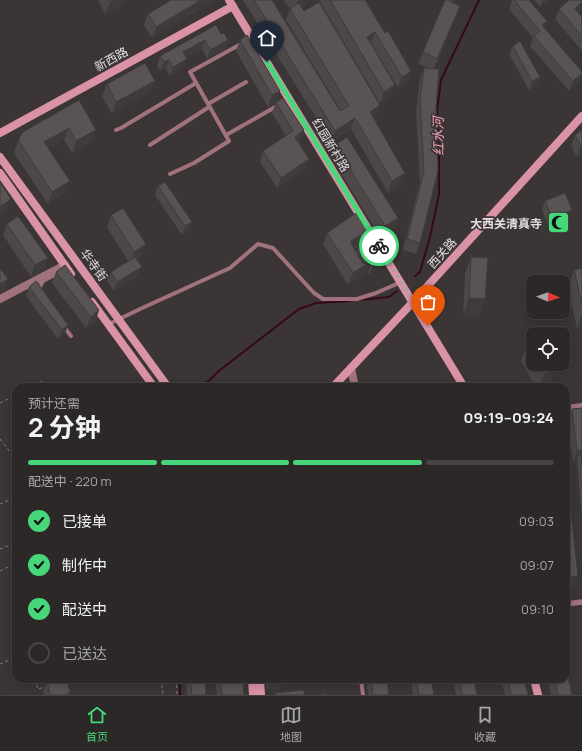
<!DOCTYPE html>
<html lang="zh">
<head>
<meta charset="utf-8">
<style>
  body { margin:0; font-family:Manrope,"Noto Sans SC",sans-serif; background:#343030; color:#f1f3f6; height:100vh; display:flex; flex-direction:column; font-size:15px; white-space:nowrap }
  * { box-sizing:border-box; margin:0 }
  p { font-size:13px; color:#a6a6a8 }
  .icon { flex:none; width:22px; height:22px; fill:none; stroke:currentColor; stroke-width:2; stroke-linecap:round; stroke-linejoin:round }
  .map { position:relative; flex:1; overflow:hidden }
  .side { position:absolute; left:12px; top:383px; width:558px; height:300px; display:flex; flex-direction:column; background:#2c2828; border-radius:12px; box-shadow:0 2px 10px #0003,0 0 0 1px #484445 }
  .side>* { flex:none }
  .needle { width:26px; rotate:92deg }
  .controls { position:absolute; left:526px; top:275px; display:grid; gap:8px }
  .controls a { display:grid; place-items:center; width:44px; height:44px; border-radius:8px; background:#2c2828; box-shadow:0 2px 10px #0003,0 0 0 1px #484445; font-size:20px }
  .pin { position:absolute; display:grid; place-items:center; width:34px; height:34px; color:#fff; margin:-41px -17px; border-radius:50% 50% 50% 0; rotate:-45deg; box-shadow:0 0 4px #0007 }
  .pin .icon { rotate:45deg }
  .courier { position:absolute; display:grid; place-items:center; width:40px; height:40px; margin:-20px; border:3px solid #45d77a; border-radius:50%; background:#fff; color:#222; box-shadow:0 1px 5px #0007 }
  .overview em { font-style:normal; font-weight:700 }
  .overview div { display:flex; flex-direction:column-reverse }
  .overview { display:flex; align-items:center; justify-content:space-between; height:68px; padding:0 16px }
  h1 { font-size:26px; font-weight:700; line-height:30px }
  .bar { display:grid; grid-template-columns:repeat(4,1fr); gap:6px 4px; align-content:center; height:48px; padding:0 16px }
  .bar i { height:5px; border-radius:3px; background:#484445 }
  .bar .active { background:#45d77a }
  .bar p { grid-column:span 4 }
  ol { padding:0 16px; list-style:none }
  li { display:flex; align-items:center; gap:12px; height:44px }
  li p { margin-inline-start:auto }
  li .icon { padding:4px; border-radius:50%; background:#45d77a; color:#111; stroke-width:4 }
  li:last-child { color:#a6a6a8 }
  li i { width:22px; height:22px; border:2px solid #484445; border-radius:50% }
  .tab-bar { display:flex; justify-content:space-around; align-items:center; height:56px; border-top:1px solid #484445; background:#2c2828; font-size:11px; color:#a6a6a8 }
  .tab-bar a { display:grid; justify-items:center; gap:2px }
  .tab-bar .active { color:#45d77a }
  .map>svg:first-child { display:block }
</style>
</head>
<body>
<div class="map">
<svg width="582" height="695" viewBox="0 0 582 695">
  <rect width="100%" height="100%" fill="#3b3536"/>
  <g fill="none" stroke-linecap="round" stroke-linejoin="round">
    <path stroke="#36081a" stroke-width="2" d="M415,276L420,272L430,237L439,194V157L437,110L441,80L479,0
      M358,300L389,297L397,291
      M202,387L220,370L299,309L316,303L350,301
      M180,679V695"/>
    <path stroke="#827d7e" stroke-width="1" stroke-dasharray="3 3" stroke-linecap="butt" d="M30,387L42,381
      M0,403L16,395
      M0,439L16,459
      M0,504L16,497
      M0,549L16,543
      M0,571L16,563
      M0,664L16,657
      M38,679L37,689L46,687
      M161,679L163,695
      M176,679L177,695
      M66,683L85,679"/>
    <path stroke="#a0727e" stroke-width="4" d="M208,104L246,82
      M116,130L121,128L196,83
      M226,135L277,106
      M150,145L209,107
      M170,174L194,163L229,141L190,72L241,44
      M38,290L43,281L60,272
      M109,324L140,309L230,268L258,244L273,248L314,293L323,299H357L376,293L401,282
      M64,327L71,336
      M361,679L363,695"/>
    <path stroke="#a0727e" stroke-width="5.5" d="M566,604L582,602"/>
    <path stroke="#a0727e" stroke-width="8" d="M0,299L65,265
      M351,368L355,387
      M566,409L582,407"/>
    <path stroke="#da92a6" stroke-width="8" d="M229,0L464,387
      M0,133L233,6
      M0,157L168,387
      M0,173L71,274
      M92,302L154,387
      M333,387L413,302L582,116
      M252,679L253,695
      M260,679L261,695
      M534,679L538,695"/>
  </g>
  <path fill="#4d4748" fill-rule="evenodd" d="M98,0H124L121,6L105,14Z
    M171,0H215L152,38L144,25L148,14Z
    M243,0H272L340,111H341L286,20L290,9L284,0H308L306,5L302,7L304,11L380,105L376,117L374,118L405,173L401,185L388,193L351,129L331,142Z
    M321,0H365L385,33L411,71L407,82L398,88L371,43H370L391,96L380,103L320,2Z
    M445,0H458L453,3L460,6L456,17L434,69L420,243L416,254L403,250L420,182L416,111L420,79L424,68H429L418,64L423,52Z
    M512,0H529L544,28L582,72V75L579,83L569,91L530,46L533,38L509,9Z
    M534,0H549L540,7Z
    M582,0V9L578,13L582,17V51L555,19L559,9Z
    M221,34L228,40L225,49L207,59L202,49L186,57L184,68L170,76L166,68L160,71L157,65L160,56Z
    M240,40L280,91L276,103L268,107L236,51Z
    M513,46L540,77L536,85L529,90L509,54Z
    M107,84L151,92L112,114L102,96Z
    M79,100L96,130L92,141L72,153L64,140L49,149L65,192L48,204L14,153L15,149L19,138Z
    M276,102L304,130L300,141L298,142L305,169L277,188L260,162L263,151L286,136L272,113Z
    M582,130V154L577,157L571,146L575,135Z
    M335,145L398,218L394,230L381,238L330,156Z
    M158,186L189,230L182,235L155,195Z
    M545,201L569,218L549,227L542,210Z
    M111,215L142,256L137,259L138,276L114,291L107,281L111,272L128,261L107,227Z
    M7,224L44,270L31,277L3,235Z
    M370,229L368,234L382,267L369,274L368,272L348,285L323,244L327,233ZM354,248H357L356,252Z
    M471,257L479,316L463,315L465,274Z
    M582,268V326L577,328L568,287L574,270Z
    M56,272L99,310L95,322L86,328L52,283Z
    M29,287L65,334L58,339L26,296Z
    M533,341V364H554L550,385L546,387H535L521,361L527,344Z
    M582,408V518L577,461L573,462L568,420L572,409Z
    M187,679H205L206,695H187L186,683Z
    M215,679H243L244,695H217Z
    M266,679H284L280,689L267,690Z
    M366,679H387L389,695H368Z
    M411,679H431L434,695H413Z
    M453,679H474L477,695H456Z
    M503,679H524L528,695H505L502,682Z
    M547,679H566L572,695H551Z
    M47,681L70,693L69,695H44L43,692Z"/>
  <path fill="#3f3a3b" d="M114,0H124L121,6L105,14L110,2Z
    M201,0H215L152,38L156,27Z
    M299,0H308L306,5L293,13L297,2Z
    M452,0H458L450,5Z
    M543,0H549L540,7Z
    M582,2V9L571,19L575,9Z
    M460,6L456,17L433,70L437,59Z
    M547,21L543,32L542,25Z
    M375,32L371,43L363,48L367,37Z
    M205,40L202,49L180,61L183,52Z
    M228,40L225,49L207,59L210,50Z
    M187,59L184,68L170,76L173,67Z
    M169,60L166,68L160,71L164,62Z
    M411,71L407,82L398,88L402,77Z
    M582,73L579,83L569,91L573,81Z
    M540,77L536,85L529,90L532,81Z
    M155,81L151,92L112,114L116,102Z
    M395,85L391,96L380,103L384,92Z
    M280,91L276,103L268,107L272,95Z
    M380,105L376,117L365,123L370,112Z
    M355,118L351,129L331,142L335,131Z
    M69,128L64,140L40,154L44,142Z
    M96,130L92,141L72,153L76,141Z
    M304,130L300,141L291,147L295,137Z
    M582,145V154L577,157L581,146Z
    M309,159L305,169L277,188L281,178Z
    M405,173L401,185L388,193L392,181Z
    M70,181L65,192L48,204L52,192Z
    M11,199L7,211L0,215V207Z
    M572,210L569,218L549,227L552,218Z
    M398,218L394,230L381,238L385,226Z
    M192,222L189,230L182,235L185,226Z
    M359,236L355,248L348,251L352,240Z
    M146,244L142,256L130,263L134,252Z
    M386,255L382,267L369,274L374,263Z
    M48,258L44,270L31,277L35,265Z
    M372,261L368,272L348,285L353,273Z
    M142,267L138,276L114,291L117,282Z
    M8,279L4,291L0,293V284Z
    M469,298L485,299L479,316L463,315Z
    M99,310L95,322L86,328L91,317Z
    M582,314V326L577,328Z
    M68,325L65,334L58,339L62,330Z
    M556,368L550,385L546,387H539L544,374Z
    M581,450L577,461L573,462L577,451Z
    M578,576L574,587L566,588V577Z
    M271,679H284L280,689L267,690Z
    M310,679H323V681L309,682Z"/>
  <path fill="#5a5354" stroke="#3f3a3b" fill-rule="evenodd" d="M108,0H114L110,2Z
    M171,0H201L156,27L148,14Z
    M254,0H272L340,111L349,106L290,9L299,3L304,11L319,2L380,105L370,112L405,173L392,181L355,118L335,131Z
    M330,0H365L385,33L388,31L411,71L402,77L375,32L367,37L395,85L384,92Z
    M445,0H447L460,6L437,59L423,52Z
    M514,0H529L547,21L542,25L582,72V73L573,81L534,36L540,31Z
    M569,0H582V2L575,9L582,17V36L559,9Z
    M216,25L221,34L224,33L228,40L210,50L205,40L183,52L187,59L173,67L169,60L164,62L160,56Z
    M247,35L280,91L272,95L240,40Z
    M520,41L540,77L532,81L513,46Z
    M145,63L155,81L116,102L107,84Z
    M424,68L439,69L436,107L438,171L420,243L407,239L424,171L420,100Z
    M283,98L304,130L295,137L309,159L281,178L263,151L293,131L276,102Z
    M79,100L96,130L76,141L69,128L44,142L70,181L52,192L19,141V138L23,132Z
    M582,130V145L581,146L575,135Z
    M347,137L398,218L385,226L335,145Z
    M0,182L11,199L0,207Z
    M165,182L192,222L185,226L158,186Z
    M565,193L572,210L552,218L545,201Z
    M123,208L146,244L134,252L111,215Z
    M359,211L370,229L368,231V234L370,236L374,235L386,255L374,263L372,261L353,273L327,233ZM359,236L361,237L363,239L362,241L359,244L369,260L367,263L365,264L362,262L351,243L352,240Z
    M18,216L48,258L35,265L7,224Z
    M135,257L142,267L117,282L111,272Z
    M471,257L488,258L485,299L469,298Z
    M65,265L99,310L91,317L56,272Z
    M0,268L8,279L0,284Z
    M582,268V305L574,270Z
    M36,281L68,325L62,330L29,287Z
    M533,341V354L527,344Z
    M538,364H554L556,368L544,374Z
    M582,408V466L581,450L577,451L572,409Z
    M566,466L578,576L566,577Z
    M566,667L572,695H558L554,679H566Z
    M56,679H67L70,693H67V695H50L47,681Z
    M190,679H205L206,695H192Z
    M220,679H243L244,695H222Z
    M371,679H387L389,695H373Z
    M416,679H431L434,695H419Z
    M460,679H474L477,695H462Z
    M508,679H524L528,695H511Z
    M304,690V695H275V693Z
    M326,693V695H314Z"/>
  <g fill="none" stroke-linecap="round" stroke-linejoin="round">
    <path stroke="#a8a3a4" stroke-width="4" stroke-dasharray="0 7.2" d="M379,246L428,326"/>
    <path stroke="#45d77a" stroke-width="5" d="M267,62L379,246"/>
  </g>
  <defs>
    <symbol id="mosque-square" viewBox="-11 -11 22 22"><rect x="-9" y="-9" width="18" height="18" rx="4" fill="#45d77a" stroke="#3b3536"/><path d="M3.5-4.9A6 6 0 1 0 3.5 4.9A5 5 0 1 1 3.5-4.9Z" fill="#111"/></symbol>
  </defs>
  <g fill-rule="evenodd">
    <use href="#mosque-square" x="546" y="210" width="25" height="25"/>
  </g>
  <g text-anchor="middle" dominant-baseline="central" stroke-width="3.5" stroke-linejoin="round" paint-order="stroke">
    <g font-size="12" fill="#e2dedf" stroke="#3b3536">
      <text transform="translate(111 59) rotate(-29)">新西路</text>
      <text transform="translate(331 145) rotate(59)">红园新村路</text>
      <text transform="translate(442 253) rotate(-48)">西关路</text>
      <text transform="translate(94 265) rotate(54)">华寺街</text>
    </g>
    <g font-size="12" font-weight="bold" fill="#e2dedf" stroke="#3b3536" text-anchor="end">
      <text x="542" y="223">大西关清真寺</text>
    </g>
    <g font-size="13" font-style="italic" fill="#f8a4bb" stroke="#3b3536">
      <text transform="translate(438 136) rotate(-91)">红水河</text>
    </g>
  </g>
</svg>
<div class="controls">
<a><svg class="needle" viewBox="-14 -14 28 28"><path d="M0-13l5 13h-10z" fill="#e53935"/><path d="M0 13l5-13h-10z" fill="#a6a6a8"/></svg></a>
<a><svg class="icon" aria-label="locate" viewBox="0 0 24 24"><circle cx="12" cy="12" r="6"/><path d="M12 2v4M12 18v4M2 12h4M18 12h4"/></svg></a>
</div>
<div class="pin" style="left:428px;top:326px;background:#ea580c"><svg class="icon" aria-label="bag" viewBox="0 0 24 24"><path d="M5 8h14l-1 12H6zM9 8a3 3 0 0 1 6 0"/></svg></div>
<div class="pin" style="left:267px;top:62px;background:#1f2937"><svg class="icon" aria-label="home" viewBox="0 0 24 24"><path d="M3 11l9-7 9 7M6 9v11h12V9"/></svg></div>
<div class="courier" style="left:379px;top:246px"><svg class="icon" aria-label="bike" viewBox="0 0 24 24"><circle cx="6" cy="16" r="4"/><circle cx="18" cy="16" r="4"/><path d="M6 16l4-8h5l3 8M10 8l3 8H6M13 5h3"/></svg></div>
<section class="side">
<div class="overview"><div><h1>2 分钟</h1><p>预计还需</p></div><em>09:19–09:24</em></div>
<div class="bar"><i class="active"></i><i class="active"></i><i class="active"></i><i></i><p>配送中 · 220 m</p></div>
<ol>
<li><svg class="icon" aria-label="check" viewBox="0 0 24 24"><path d="M5 12l5 5 9-10"/></svg>已接单<p>09:03</p></li>
<li><svg class="icon" aria-label="check" viewBox="0 0 24 24"><path d="M5 12l5 5 9-10"/></svg>制作中<p>09:07</p></li>
<li><svg class="icon" aria-label="check" viewBox="0 0 24 24"><path d="M5 12l5 5 9-10"/></svg>配送中<p>09:10</p></li>
<li><i></i>已送达</li>
</ol>
</section>
</div>
<nav class="tab-bar">
<a class="active"><svg class="icon" aria-label="home" viewBox="0 0 24 24"><path d="M3 11l9-7 9 7M6 9v11h12V9"/></svg>首页</a>
<a><svg class="icon" aria-label="map" viewBox="0 0 24 24"><path d="M3 6l6-2 6 2 6-2v14l-6 2-6-2-6 2zM9 4v14M15 6v14"/></svg>地图</a>
<a><svg class="icon" aria-label="saved" viewBox="0 0 24 24"><path d="M7 4h10v16l-5-4-5 4z"/></svg>收藏</a>
</nav>
</body>
</html>
